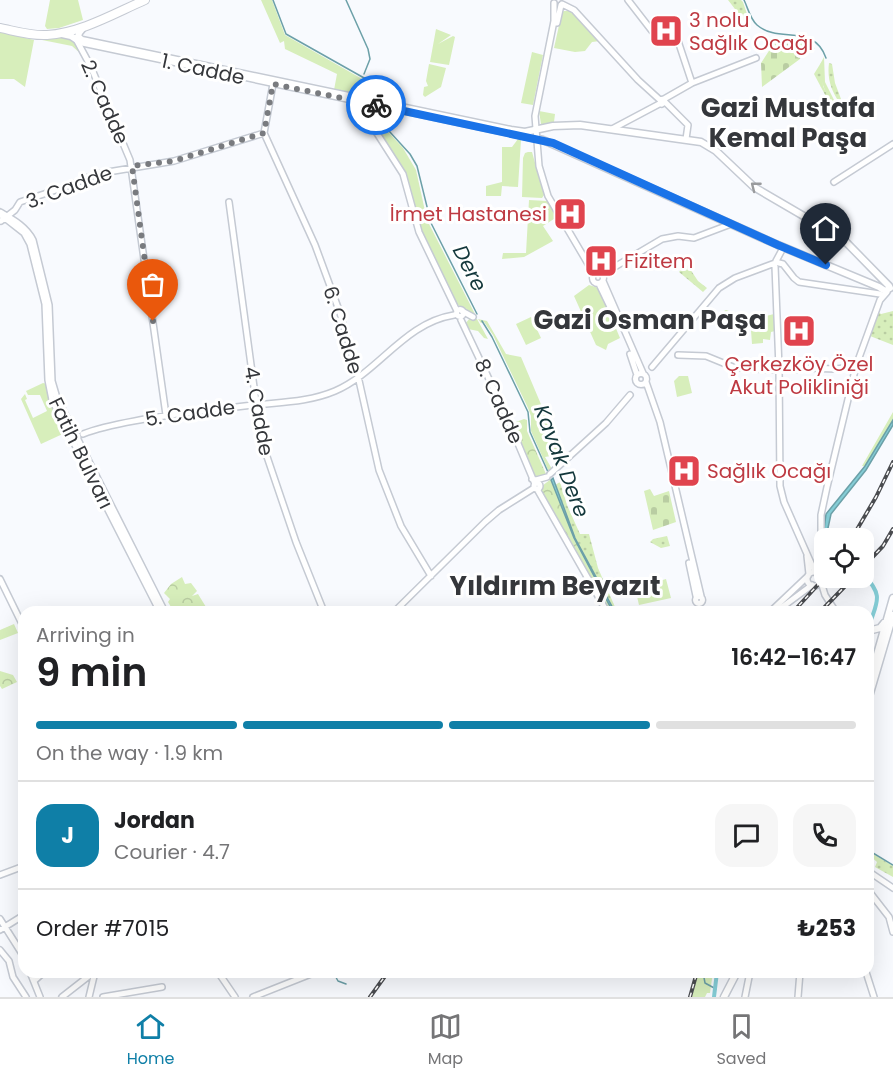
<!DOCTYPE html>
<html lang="en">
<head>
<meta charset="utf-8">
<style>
  body { margin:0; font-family:Poppins,sans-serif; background:#f6f6f6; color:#202124; height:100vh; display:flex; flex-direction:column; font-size:22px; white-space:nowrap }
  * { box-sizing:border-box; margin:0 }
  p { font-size:20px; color:#757577 }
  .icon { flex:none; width:33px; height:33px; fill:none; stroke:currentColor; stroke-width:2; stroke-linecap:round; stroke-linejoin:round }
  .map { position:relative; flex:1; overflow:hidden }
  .side { position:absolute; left:18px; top:606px; width:856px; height:372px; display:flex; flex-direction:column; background:#fff; border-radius:18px; box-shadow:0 6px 24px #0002 }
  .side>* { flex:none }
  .controls { position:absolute; left:814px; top:528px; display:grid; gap:12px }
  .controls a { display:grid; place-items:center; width:60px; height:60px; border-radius:12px; background:#fff; box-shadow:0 6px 24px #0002; font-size:30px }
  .pin { position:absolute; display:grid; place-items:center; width:51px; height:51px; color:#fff; margin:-62px -26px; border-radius:50% 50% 50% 0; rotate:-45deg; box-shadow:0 0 6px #0007 }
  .pin .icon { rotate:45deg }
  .courier { position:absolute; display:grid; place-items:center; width:60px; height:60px; margin:-30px; border:4px solid #1a73e8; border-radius:50%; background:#fff; color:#222; box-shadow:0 2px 8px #0007 }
  .summary em { font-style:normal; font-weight:600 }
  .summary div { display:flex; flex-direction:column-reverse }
  .summary { display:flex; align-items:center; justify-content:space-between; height:102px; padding:0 18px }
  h1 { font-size:39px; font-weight:600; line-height:45px }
  .bar { display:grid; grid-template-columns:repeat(4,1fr); gap:9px 6px; align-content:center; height:72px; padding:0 18px }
  .bar i { height:8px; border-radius:4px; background:#e0e0e0 }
  .bar .selected { background:#0f7fa7 }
  .bar p { grid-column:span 4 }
  .line { display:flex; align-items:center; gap:15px; padding:0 18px; border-top:2px solid #e0e0e0 }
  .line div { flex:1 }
  .round { display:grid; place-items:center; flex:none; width:63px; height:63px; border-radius:18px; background:#f6f6f6 }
  .tabs { display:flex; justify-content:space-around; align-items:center; height:84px; border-top:2px solid #e0e0e0; background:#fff; font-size:16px; color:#757577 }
  .tabs a { display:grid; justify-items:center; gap:3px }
  .tabs .selected { color:#0f7fa7 }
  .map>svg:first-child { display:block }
</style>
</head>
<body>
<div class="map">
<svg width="893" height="997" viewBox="0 0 893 997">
  <defs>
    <pattern id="forest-crowns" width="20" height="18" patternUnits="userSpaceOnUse" patternTransform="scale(1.5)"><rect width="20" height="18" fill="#d7eebb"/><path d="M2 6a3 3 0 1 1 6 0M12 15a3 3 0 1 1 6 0" fill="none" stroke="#b9cda2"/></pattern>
    <pattern id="cemetery-stones" width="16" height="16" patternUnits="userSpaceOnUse" patternTransform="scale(1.5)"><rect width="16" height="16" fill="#d7eebb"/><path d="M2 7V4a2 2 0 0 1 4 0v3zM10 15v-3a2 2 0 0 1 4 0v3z" fill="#b9cda2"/></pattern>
    <pattern id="park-dots" width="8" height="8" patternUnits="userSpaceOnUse" patternTransform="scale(1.5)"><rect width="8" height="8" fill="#d7eebb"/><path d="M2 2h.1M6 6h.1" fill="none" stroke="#b9cda2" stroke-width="1.8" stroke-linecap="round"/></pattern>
  </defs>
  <rect width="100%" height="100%" fill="#f8fafe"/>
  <path fill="#d7eebb" d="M50,0H78L83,20L59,28L47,29L45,26Z
    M261,0H272L285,35L371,84L376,91L377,98L375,99L334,90L337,74L285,49L284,41L280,43Z
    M564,11H570L600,41L592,42L585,51L575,52L554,48L562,12Z
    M436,29L451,35L438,44L453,36L455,37L449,65L430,62Z
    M0,32L34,40L25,87L14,79H0Z
    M64,35L74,39L81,54L72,46L42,40V37Z
    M532,52L543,55L533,105L521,103Z
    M824,57L825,82L836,104L832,105C825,93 815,70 824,57Z
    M429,64L446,68L441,87L425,97L423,95L424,87L428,86L426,81Z
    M366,104L375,106L378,121L403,148L416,170L427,220L475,314L468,313L456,303L419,232L408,186L363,107Z
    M539,111L555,114L554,122L545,125L541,124Z
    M518,139L521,140L518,187L502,186L501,196H486V186L502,182V147H512Z
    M528,152H532L544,195L542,198L522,197L523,158L525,153Z
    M529,200L547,201L557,217L543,226L553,241L524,257L502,259L503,253H526Z
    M589,285L599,288L620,338L608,344L606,350L596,345L574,296Z
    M774,314L775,331L771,332L770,340L763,339V343L752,344L750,317H762Z
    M531,317L541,338L526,345L516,324Z
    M470,318L477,319L488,339L484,338L478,331L468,329L465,324Z
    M478,319L487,321L506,354L521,357L562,454L545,457L552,469L549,472L531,431V416L528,408L493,335L484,322L481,323Z
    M679,376H688L692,393L677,397L674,381Z
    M43,383L47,384L67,432L41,444L21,399L25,394L27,399L25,400L33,418L47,411L40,395H28L26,391Z
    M893,412V420L865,466H862Z
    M666,579L671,598L639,605L635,588Z
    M14,624L18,633L0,640V630Z
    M698,972H713L710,993H707L705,997H692Z"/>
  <path fill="url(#forest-crowns)" d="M524,419L527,420V431L546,474L536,478L513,428L517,426L516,422Z
    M551,479L574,538L613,612H609L541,491L542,486Z
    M182,577L185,584L191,583L197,591L192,596L198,594L206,607L199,612H174L168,602L170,599L164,593L171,584Z
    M0,671L13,675L17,682L2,689L0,686Z"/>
  <path fill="url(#cemetery-stones)" d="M778,37L790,43H812L815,49L803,47L800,59L762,87L761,63Z
    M650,489L654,496L669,491L676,522L653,530L644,491Z"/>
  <path fill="url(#park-dots)" d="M728,0H741L743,2L750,23L747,24L745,22Z
    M822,61L823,86L832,105L831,106L814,74Z
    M829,63L832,64L835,83L841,99L839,102C831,90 827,78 829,63Z
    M686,263L698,281L707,288L703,292L679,272Z
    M726,310L744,316L747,326L728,322V317L720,313Z
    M893,311V345L870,336L878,312L881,314Z
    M560,482L567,505L580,534H589L598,568L615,607L622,612H617L613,608L575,538L555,485Z
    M667,536L670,546L661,548L650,542L653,539Z
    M868,851L893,866V877L875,867L877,862L869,855Z"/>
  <path fill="#84cdd6" stroke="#6ca0a8" stroke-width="1.5" d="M893,420V425L866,470L831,514L828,528L832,538H828L824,530L826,514L865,466Z
    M553,478L575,538L615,612H613L574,538L551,480Z"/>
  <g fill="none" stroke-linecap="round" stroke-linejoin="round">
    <path stroke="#6ca0a8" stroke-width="1.5" d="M273,0L286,34L373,83L378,90L377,100
      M346,0L368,49L370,59L364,74
      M744,0C748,8 750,19 757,25C779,44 814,23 826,58
      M377,108L379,120L410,154L417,166L431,223L477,314
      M482,321L492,337L528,412L530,432L548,472
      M868,850L893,865
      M333,972L338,981L346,984
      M703,972L705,983L716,989"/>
    <path stroke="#84cdd6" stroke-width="4" d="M864,575C886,598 875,603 868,630
      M714,997L717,972"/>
    <defs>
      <path id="secondary" d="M628,0L652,31L678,41L692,83
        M554,3V21L535,116L539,166L548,196L594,274
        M562,4L574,10L638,80L660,100L664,99L665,102L662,104L660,100
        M557,23L561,5
        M77,41L91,67L130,160L166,415
        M273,84L264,133L315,245L340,313L358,376L379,470L401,526L431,576
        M664,99L692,83L756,58
        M355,100L364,113L362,107L367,103
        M665,102L688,125L686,139
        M364,113L403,174L419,232L457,311
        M612,129L661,103
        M834,182L893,144
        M229,202L261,439L296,542L324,612
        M0,212C12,219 26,226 33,240L49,305L52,381L57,398L165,612
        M1,215L24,233L30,244L45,304L48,380L52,400L160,612
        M1,221L15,210L20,202L68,186L96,174L174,161L264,133
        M776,261L783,248
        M779,263L783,264L794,278L799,282L880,294
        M775,266L779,368L780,486L784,502L815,572
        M606,272L662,239L678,236L694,238L731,224
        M592.5 278a5.5 5.5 0 1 1 11 0a5.5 5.5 0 1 1-11 0Z
        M603,281L643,373
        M599,284L611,309
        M456.5 313a3.5 3.5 0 1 1 7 0a3.5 3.5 0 1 1-7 0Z
        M462,311L473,317
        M461,320L506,415L535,484
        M630,354L637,375
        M678,355L706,356L733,367L753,369L794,370L806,368L836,369L844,368
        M652,367L719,288L735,278L775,263
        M635.5 379a5.5 5.5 0 1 1 11 0a5.5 5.5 0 1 1-11 0Z
        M646,382L660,422L701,596
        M83,434C103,426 124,423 145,419C181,413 218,409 254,405C282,402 309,402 335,391C379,372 404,323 454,315
        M550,474L606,423L630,395
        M532,479L536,480L547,477
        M534 486a3 3 0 1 1 6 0a3 3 0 1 1-6 0Z
        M537,489L607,612
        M807,556L809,574
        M689,563L696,596
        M807 579a7 7 0 1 1 14 0a7 7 0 1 1-14 0Z
        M821,576V515L827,487L856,366L880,300L887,292
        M0,579L24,628
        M821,582L825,595L836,612
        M695.5 600a3.5 3.5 0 1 1 7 0a3.5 3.5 0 1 1-7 0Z
        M777,611L812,585
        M394,612L485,522L499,510L534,488
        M770,612L808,576
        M868,871L893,888
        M0,875L24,866
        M868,890L889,917L893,932
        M0,919L24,957
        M0,930L24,915
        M0,950L9,961L13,977L26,997
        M30,972L40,997
        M218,972L235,997
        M866,972L874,997
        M34,981L44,972
        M62,997L94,972
        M89,997L95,972
        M103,997L162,987
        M253,997L316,972
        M745,997L750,972
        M798,997L800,972"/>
      <path id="primary" d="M62,34L71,36L80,42L543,140L778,245L879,287L885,291L890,288L889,286L843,239L754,187L716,151L701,142L580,125L553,126L525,132L511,130L82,40L78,37L79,33L83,28
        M872,630L880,628L884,623
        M868,686L893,598
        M868,700L893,615
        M724,997L737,972"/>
      <path id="highway" d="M0,28C15,31 31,36 47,35C81,33 115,13 145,0"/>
    </defs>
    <use href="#secondary" stroke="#c5cad3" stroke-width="8"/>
    <use href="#primary" stroke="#c5cad3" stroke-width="9"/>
    <use href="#highway" stroke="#c5cad3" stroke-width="10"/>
    <use href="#secondary" stroke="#fff" stroke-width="5"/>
    <use href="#primary" stroke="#fff" stroke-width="6"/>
    <use href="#highway" stroke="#fff" stroke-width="8"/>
    <defs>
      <path id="rail" d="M852,538L876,497L893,462
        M864,566L883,546L893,529
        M793,612L825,577
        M820,612L853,578
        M667,972V975
        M370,997L388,972
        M690,997L697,972"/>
    </defs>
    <use href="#rail" stroke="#4a4c50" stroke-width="4"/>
    <use href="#rail" stroke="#fff" stroke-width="1.5" stroke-dasharray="4.5" stroke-linecap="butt"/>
  </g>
  <defs><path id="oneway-chevron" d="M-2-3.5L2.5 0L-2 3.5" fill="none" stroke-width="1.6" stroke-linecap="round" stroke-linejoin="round" transform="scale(1.5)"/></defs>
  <use stroke="#9a9b9d" href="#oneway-chevron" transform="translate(755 186) rotate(-142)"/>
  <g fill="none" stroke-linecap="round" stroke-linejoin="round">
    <path stroke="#797b7f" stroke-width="6" stroke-dasharray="0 10.8" d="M153,321L132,166L174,161L264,133L273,84L376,105"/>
    <path stroke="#1a73e8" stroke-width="8" d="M376,105L553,143L778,245L826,265"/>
  </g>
  <defs>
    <symbol id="hospital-square" viewBox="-11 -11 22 22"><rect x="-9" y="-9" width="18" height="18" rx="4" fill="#e0444e" stroke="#fff"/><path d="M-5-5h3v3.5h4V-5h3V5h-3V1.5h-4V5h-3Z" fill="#fff"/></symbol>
  </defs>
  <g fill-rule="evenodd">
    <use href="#hospital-square" x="647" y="12" width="38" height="38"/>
    <use href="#hospital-square" x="551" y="195" width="38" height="38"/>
    <use href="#hospital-square" x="582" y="242" width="38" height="38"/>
    <use href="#hospital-square" x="780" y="312" width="38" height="38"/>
    <use href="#hospital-square" x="665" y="452" width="38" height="38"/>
  </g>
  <g text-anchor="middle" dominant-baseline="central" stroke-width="6" stroke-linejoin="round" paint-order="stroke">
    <g font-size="20" fill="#be3a42" stroke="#fff" text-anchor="start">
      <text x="689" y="20">3 nolu<tspan x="689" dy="23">Sağlık Ocağı</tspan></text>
      <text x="547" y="214" text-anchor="end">İrmet Hastanesi</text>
      <text x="624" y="261">Fizitem</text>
      <text x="799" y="364" text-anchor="middle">Çerkezköy Özel<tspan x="799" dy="23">Akut Polikliniği</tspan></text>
      <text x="707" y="471">Sağlık Ocağı</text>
    </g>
    <g font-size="20" fill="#35373b" stroke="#fff">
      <text transform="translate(203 69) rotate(12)">1. Cadde</text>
      <text transform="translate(105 102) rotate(66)">2. Cadde</text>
      <text transform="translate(69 187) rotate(-20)">3. Cadde</text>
      <text transform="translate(343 330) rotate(73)">6. Cadde</text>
      <text transform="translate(499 401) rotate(66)">8. Cadde</text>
      <text transform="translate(259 411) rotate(80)">4. Cadde</text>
      <text transform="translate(190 413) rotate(-8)">5. Cadde</text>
      <text transform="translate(81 453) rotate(64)">Fatih Bulvarı</text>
    </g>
    <g font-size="21" font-style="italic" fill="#13373b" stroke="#fff">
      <text transform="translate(470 268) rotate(63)">Dere</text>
      <text transform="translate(562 461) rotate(69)">Kavak Dere</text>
    </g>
    <g font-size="26" font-weight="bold" fill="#35373b" stroke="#fff">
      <text x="788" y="108">Gazi Mustafa<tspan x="788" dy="30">Kemal Paşa</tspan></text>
      <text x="650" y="320">Gazi Osman Paşa</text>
      <text x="555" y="586">Yıldırım Beyazıt</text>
    </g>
  </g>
</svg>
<div class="controls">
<a><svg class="icon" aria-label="locate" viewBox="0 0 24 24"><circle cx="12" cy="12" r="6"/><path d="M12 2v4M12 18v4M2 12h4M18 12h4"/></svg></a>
</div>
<div class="pin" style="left:153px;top:321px;background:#ea580c"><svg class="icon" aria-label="bag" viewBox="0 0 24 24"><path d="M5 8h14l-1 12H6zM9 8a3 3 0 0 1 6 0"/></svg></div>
<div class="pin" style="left:826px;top:265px;background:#1f2937"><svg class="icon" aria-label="home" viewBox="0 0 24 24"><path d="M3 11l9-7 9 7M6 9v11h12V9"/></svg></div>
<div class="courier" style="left:376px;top:105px"><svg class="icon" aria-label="bike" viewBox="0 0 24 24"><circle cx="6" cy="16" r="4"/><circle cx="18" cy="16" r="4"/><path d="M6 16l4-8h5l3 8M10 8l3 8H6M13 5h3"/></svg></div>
<section class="side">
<div class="summary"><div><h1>9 min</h1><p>Arriving in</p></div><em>16:42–16:47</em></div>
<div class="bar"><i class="selected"></i><i class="selected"></i><i class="selected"></i><i></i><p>On the way · 1.9 km</p></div>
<div class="line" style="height:108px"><b class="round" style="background:#0f7fa7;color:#fff">J</b><div><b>Jordan</b><p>Courier · 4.7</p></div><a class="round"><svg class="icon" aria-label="chat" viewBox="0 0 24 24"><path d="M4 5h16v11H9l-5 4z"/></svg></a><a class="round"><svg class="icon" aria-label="phone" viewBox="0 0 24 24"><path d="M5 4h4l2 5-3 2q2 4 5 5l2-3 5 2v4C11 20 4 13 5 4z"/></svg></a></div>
<div class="line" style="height:78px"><div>Order #7015</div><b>₺253</b></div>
</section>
</div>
<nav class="tabs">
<a class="selected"><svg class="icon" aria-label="home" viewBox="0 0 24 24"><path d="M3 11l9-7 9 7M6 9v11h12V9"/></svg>Home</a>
<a><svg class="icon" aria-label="map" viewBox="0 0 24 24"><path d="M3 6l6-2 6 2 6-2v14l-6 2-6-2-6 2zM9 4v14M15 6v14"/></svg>Map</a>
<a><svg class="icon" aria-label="saved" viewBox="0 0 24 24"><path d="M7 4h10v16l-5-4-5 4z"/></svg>Saved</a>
</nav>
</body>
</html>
